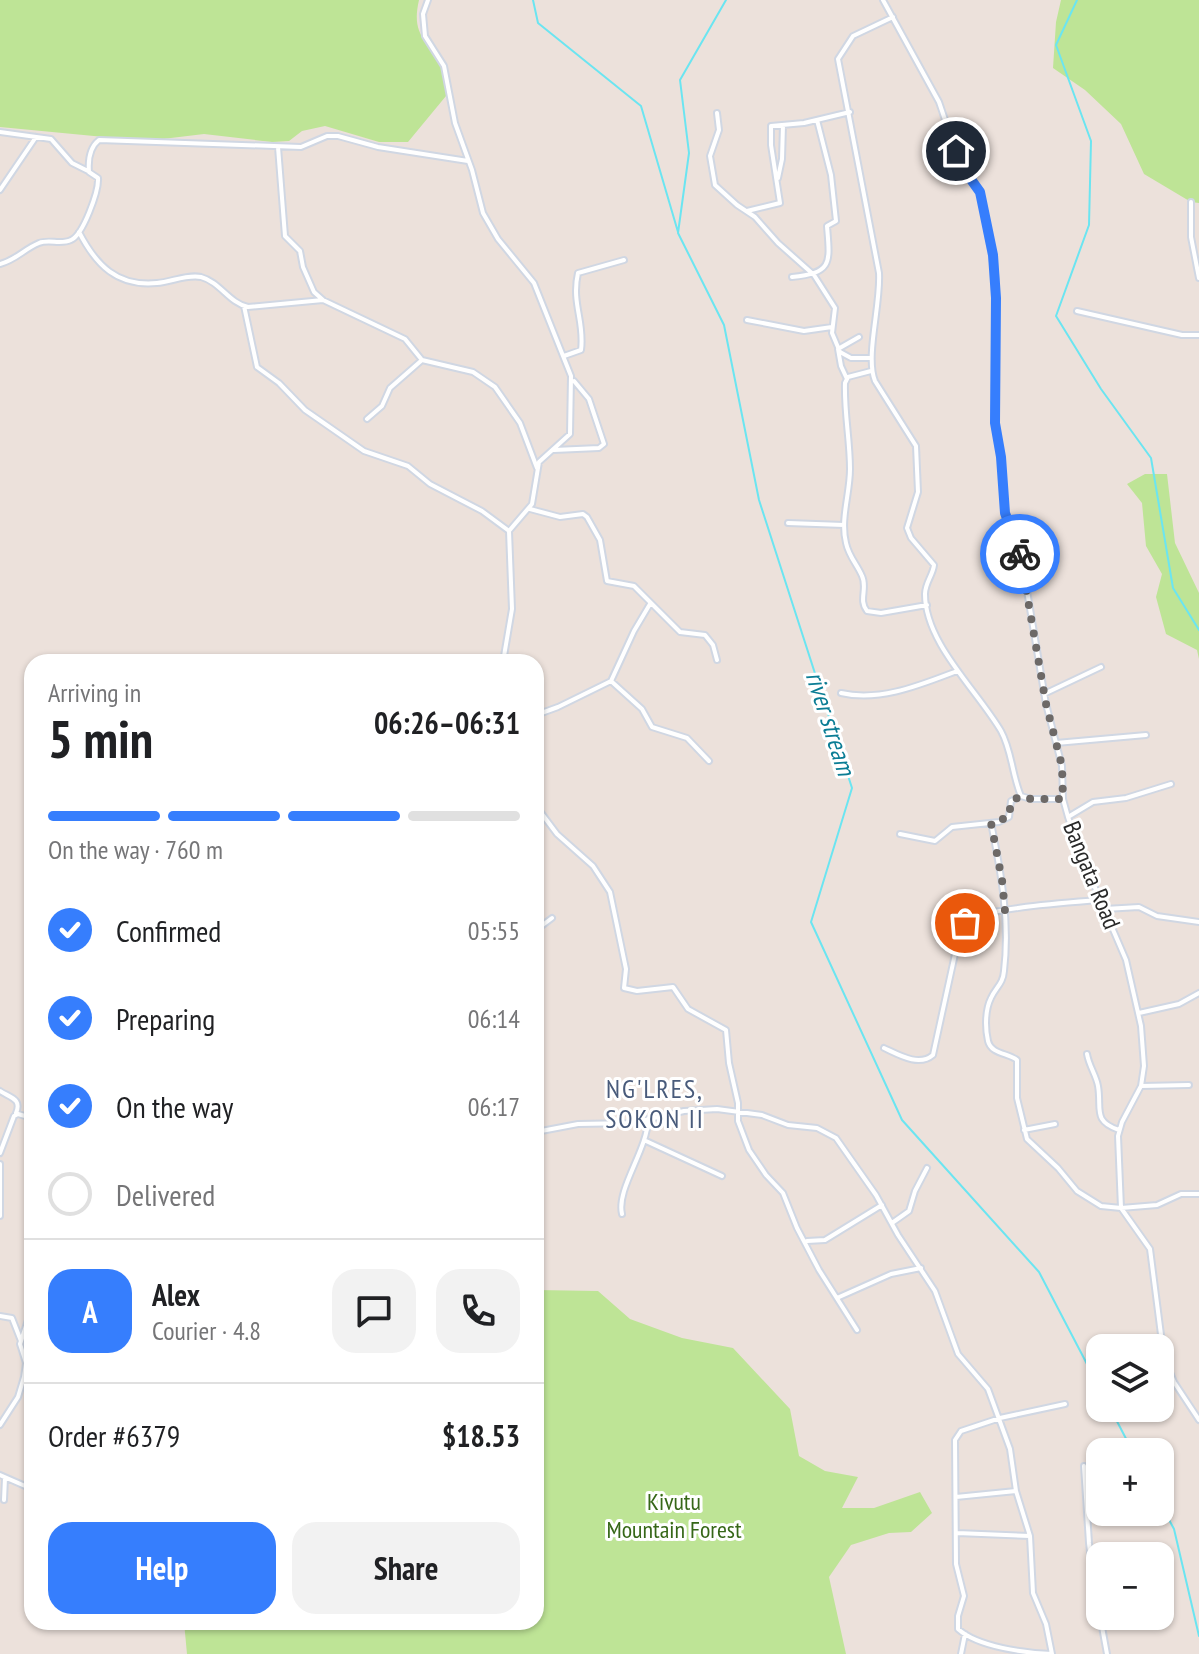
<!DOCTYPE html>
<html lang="en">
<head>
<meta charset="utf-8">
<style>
  body { margin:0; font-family:"PT Sans Narrow",sans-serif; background:#f2f2f2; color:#202124; height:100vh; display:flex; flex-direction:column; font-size:30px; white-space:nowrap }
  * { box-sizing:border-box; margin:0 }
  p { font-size:26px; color:#757577 }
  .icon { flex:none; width:44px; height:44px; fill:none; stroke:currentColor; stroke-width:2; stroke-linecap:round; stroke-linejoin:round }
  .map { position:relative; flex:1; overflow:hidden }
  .drawer { position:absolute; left:24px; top:654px; width:520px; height:976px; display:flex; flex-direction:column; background:#fff; border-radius:24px; box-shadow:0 2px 6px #0004 }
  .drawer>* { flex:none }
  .tools { position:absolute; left:1086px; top:1334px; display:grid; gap:16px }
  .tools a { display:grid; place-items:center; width:88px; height:88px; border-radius:16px; background:#fff; box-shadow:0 2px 6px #0004; font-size:40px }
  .pin { position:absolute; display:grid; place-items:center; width:68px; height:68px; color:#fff; margin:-34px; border:4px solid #fff; border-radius:50%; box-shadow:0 2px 8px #0007 }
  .courier { position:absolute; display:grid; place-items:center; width:80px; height:80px; margin:-40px; border:6px solid #367efd; border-radius:50%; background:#fff; color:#222; box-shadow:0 2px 10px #0007 }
  .overview em { font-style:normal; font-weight:700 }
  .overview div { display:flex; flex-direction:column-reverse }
  .overview { display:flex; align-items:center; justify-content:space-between; height:136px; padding:0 24px }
  h1 { font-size:52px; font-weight:700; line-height:60px }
  .bar { display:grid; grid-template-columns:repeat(4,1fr); gap:12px 8px; align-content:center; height:96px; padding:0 24px }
  .bar i { height:10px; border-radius:6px; background:#e0e0e0 }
  .bar .on { background:#367efd }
  .bar p { grid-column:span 4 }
  .line { display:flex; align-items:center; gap:20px; padding:0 24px; border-top:2px solid #e0e0e0 }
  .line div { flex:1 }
  .round { display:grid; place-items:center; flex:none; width:84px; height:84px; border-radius:24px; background:#f2f2f2 }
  ol { padding:0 24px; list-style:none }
  li { display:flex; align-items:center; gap:24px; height:88px }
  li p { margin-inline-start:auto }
  li .icon { padding:8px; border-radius:50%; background:#367efd; color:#fff; stroke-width:4 }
  li:last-child { color:#757577 }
  li i { width:44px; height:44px; border:4px solid #e0e0e0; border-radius:50% }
  .cta { display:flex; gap:16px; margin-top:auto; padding:16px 24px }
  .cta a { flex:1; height:92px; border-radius:24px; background:#367efd; color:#fff; font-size:32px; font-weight:700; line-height:92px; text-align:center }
  .cta a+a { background:#f2f2f2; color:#202124 }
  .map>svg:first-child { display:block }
</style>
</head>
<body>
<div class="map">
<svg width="1199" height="1654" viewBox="0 0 1199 1654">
  <rect width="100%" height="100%" fill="#ece1db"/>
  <path fill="#bee496" d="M0,0H419C411,35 426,39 442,64C447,72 446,87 446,96L408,142H379L325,126L302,131L289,141L272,142L204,134L146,141L0,127Z
    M1061,0H1199V203L1191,202L1144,174L1121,124L1085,90L1053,68L1056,22Z
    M1145,474H1167L1175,543L1199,593V659L1197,650L1166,634L1156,597L1162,574L1146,546L1142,503L1127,484Z
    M536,1290L598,1291L630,1319L682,1338L733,1348L790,1409L799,1456L825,1471L858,1477L842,1508H874L920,1492L932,1513L911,1532L889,1533L851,1545L829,1577L846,1654H187L184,1622H536Z"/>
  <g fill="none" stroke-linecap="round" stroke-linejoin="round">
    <path stroke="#6be5f1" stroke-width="2" d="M533,0L538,23L641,106L678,232
      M726,0L680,80L689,153L678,233L724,325L759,500L852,788L811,922L902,1120L1039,1272L1100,1389
      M1077,0L1056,45L1091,141L1089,225L1056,316L1101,389L1151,458L1173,588L1199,630
      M1110,1408L1133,1452
      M1160,1503L1174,1529L1199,1636"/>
    <defs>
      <path id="minor" d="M428,0L423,14L425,36L444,66L455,123L472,170L483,213L498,239L534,283L571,376L570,434L539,462L532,504L509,531L512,609L503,662
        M883,0L939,102L959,161L981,196L996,279L995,423L1001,457L1005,513L1023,567L1046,704L1062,766L1063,799L1068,817L1081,855L1126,960L1141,1026L1144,1066L1141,1086L1122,1122L1118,1136L1121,1208L1150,1249L1164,1358L1174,1382L1199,1420
        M893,17L853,36L838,59L879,273C881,305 865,356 875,381L916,446L918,492L907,528L911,538L934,565C933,575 925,583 925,594C925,643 977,690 1001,731C1012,751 1012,775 1021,796L1031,799H1063
        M717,113L719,130L710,156L715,185L737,205L755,217L778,243L814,275L835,308L832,333L840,352L851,358H870
        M0,132L51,139L72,163L88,171
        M278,147L285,236L300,251L303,267L314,292L323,300L405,339L422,360L473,372L495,387L520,423L537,468
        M778,178L782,159L783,125
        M0,190L36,137
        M1191,202V237L1199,278
        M747,211L780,203L771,145V126L804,123L850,112
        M79,232C96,265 117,287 157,283C171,282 187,274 201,277C220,282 229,303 248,307L323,300
        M0,264C16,260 24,249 39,243C49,239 61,245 71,240C83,235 99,191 98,178L89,172C88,160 89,148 99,140L301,147L327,136H338L378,147L468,161
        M792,277C833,273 830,263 827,226L836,221L831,175L817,120
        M244,306L257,367L279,383L305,410L364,451L408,466L430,484L482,511L509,531
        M1077,311L1182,335H1199
        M747,320L804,331L832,327
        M564,356L581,350C585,322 571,303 578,273L624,260
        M871,371L848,377L845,383C844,412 850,440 850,469C850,494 840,519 846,543C849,557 857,564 862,576C868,588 858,600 867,611L881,613L927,605
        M847,379L841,366L838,349L859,337
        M367,419L382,406L390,388L422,360
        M554,450L599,448L604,444L589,399L574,381
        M530,509L560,517L583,514L587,517L600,540L607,581L634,586L680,632L705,635L713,645L717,660
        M788,523L844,525
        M611,681L642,709L652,727L687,738L709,761
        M841,693C880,702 920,685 957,671
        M1044,694L1101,667
        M536,715L558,707L611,681L634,631L650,604
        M1056,743L1146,735
        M536,806L557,834L593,866L610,892L626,969L624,988L637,991L673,987L688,1009L726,1030L729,1063L738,1103V1121L749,1150L766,1175L783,1193L797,1228L819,1270L857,1330
        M1068,817L1093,802L1126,798L1171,784
        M991,823C1001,872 1010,921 1004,971C1003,984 996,987 991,998C985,1010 985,1028 988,1041C991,1054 1008,1053 1017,1060V1098L1027,1139L1058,1168L1077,1191L1101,1206L1121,1208L1157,1205L1181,1194H1199
        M900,834L935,841L952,827L999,822L1009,817L1011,801L1021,796
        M1105,909L1139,907L1157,916L1199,922
        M536,930L552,918
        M1139,1013L1179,1004L1199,993
        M884,1048C899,1055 919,1067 933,1055L957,945C959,938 961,928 966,922C979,908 1077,902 1100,900
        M1087,1054C1089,1066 1096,1075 1098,1086C1102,1109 1092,1121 1119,1130
        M1141,1086L1189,1085
        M0,1091C11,1098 22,1099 16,1113
        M1024,1130L1055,1124
        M536,1132L578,1124L632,1123L684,1111L717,1109L762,1115L788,1125L817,1128L836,1138L876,1195L898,1235L935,1291L958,1354L988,1389L1010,1449L1016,1491L1030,1536L1033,1593L1046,1624L1052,1654
        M646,1141L722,1176
        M0,1153L14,1116L18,1114L32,1118
        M0,1164V1216
        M622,1214C616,1189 648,1149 648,1119
        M892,1223L909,1211L915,1191L927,1168
        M807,1241L825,1240L882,1205
        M837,1298L891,1274L921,1268
        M0,1316L12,1318L21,1341
        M0,1425L18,1397L24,1377L26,1363L20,1344L29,1317L32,1292
        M1084,1466L1089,1543L1096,1604L1100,1616
        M0,1475L32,1489
        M956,1497L1016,1491
        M4,1500L5,1478
        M957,1533L1030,1536
        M1160,1615H1162
        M1100,1616L1107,1654
        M961,1654L965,1634
        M1052,1654C1025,1653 978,1647 958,1629V1616L964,1596L956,1564L955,1440L961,1431L1000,1418L1065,1404"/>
    </defs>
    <use href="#minor" stroke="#d0d7e3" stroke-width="8"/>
    <use href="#minor" stroke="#fff" stroke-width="4"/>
  </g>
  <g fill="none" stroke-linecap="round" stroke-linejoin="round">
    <path stroke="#6d6967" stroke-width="8" stroke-dasharray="0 14.4" d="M965,923L978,916L1005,911L1002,880L991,823L1009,817L1011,801L1021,796L1031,799H1063L1062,766L1046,704L1020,554"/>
    <path stroke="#367efd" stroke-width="10" d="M956,151L962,167L980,192L993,255L996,298L995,423L1001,457L1005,513L1020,554"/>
  </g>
  <g text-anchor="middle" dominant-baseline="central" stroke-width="6" stroke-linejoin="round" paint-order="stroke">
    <g font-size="24" fill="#292929" stroke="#fff">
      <text transform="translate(1092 875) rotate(68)">Bangata Road</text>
    </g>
    <g font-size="24" fill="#366718" stroke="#fff">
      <text x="674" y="1501">Kivutu<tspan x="674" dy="28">Mountain Forest</tspan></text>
    </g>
    <g font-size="26" font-style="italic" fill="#0b7d95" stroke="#fff">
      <text transform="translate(831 723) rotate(72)">river stream</text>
    </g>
    <g font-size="26" letter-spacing="2" fill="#495b7b" stroke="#fff">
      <text x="655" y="1088">NG'LRES,<tspan x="655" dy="30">SOKON II</tspan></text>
    </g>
  </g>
</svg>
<div class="tools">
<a><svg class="icon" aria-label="layers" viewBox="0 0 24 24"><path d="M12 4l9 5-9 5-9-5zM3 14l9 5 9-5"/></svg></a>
<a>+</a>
<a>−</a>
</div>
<div class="pin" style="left:965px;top:923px;background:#ea580c"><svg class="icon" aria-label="bag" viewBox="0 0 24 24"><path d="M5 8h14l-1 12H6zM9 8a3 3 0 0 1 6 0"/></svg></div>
<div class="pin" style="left:956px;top:151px;background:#1f2937"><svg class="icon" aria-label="home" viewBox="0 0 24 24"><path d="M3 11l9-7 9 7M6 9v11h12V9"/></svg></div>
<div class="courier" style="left:1020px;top:554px"><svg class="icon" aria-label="bike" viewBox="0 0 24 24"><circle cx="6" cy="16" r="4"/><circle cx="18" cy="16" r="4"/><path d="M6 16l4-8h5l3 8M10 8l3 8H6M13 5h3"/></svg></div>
<section class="drawer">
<div class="overview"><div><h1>5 min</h1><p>Arriving in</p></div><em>06:26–06:31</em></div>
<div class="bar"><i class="on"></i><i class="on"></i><i class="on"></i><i></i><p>On the way · 760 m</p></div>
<ol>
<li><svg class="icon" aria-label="check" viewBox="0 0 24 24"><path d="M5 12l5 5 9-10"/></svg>Confirmed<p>05:55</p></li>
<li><svg class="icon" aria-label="check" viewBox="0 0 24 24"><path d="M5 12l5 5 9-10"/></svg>Preparing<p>06:14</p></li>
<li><svg class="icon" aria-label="check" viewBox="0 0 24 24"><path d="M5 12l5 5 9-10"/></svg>On the way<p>06:17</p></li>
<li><i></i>Delivered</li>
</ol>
<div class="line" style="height:144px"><b class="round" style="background:#367efd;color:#fff">A</b><div><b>Alex</b><p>Courier · 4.8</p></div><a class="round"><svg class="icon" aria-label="chat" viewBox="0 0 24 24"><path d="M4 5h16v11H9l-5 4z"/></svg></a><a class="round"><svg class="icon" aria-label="phone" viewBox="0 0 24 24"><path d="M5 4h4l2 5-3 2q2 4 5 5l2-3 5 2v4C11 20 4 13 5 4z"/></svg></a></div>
<div class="line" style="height:104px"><div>Order #6379</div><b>$18.53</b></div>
<div class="cta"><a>Help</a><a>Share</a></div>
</section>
</div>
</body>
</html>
